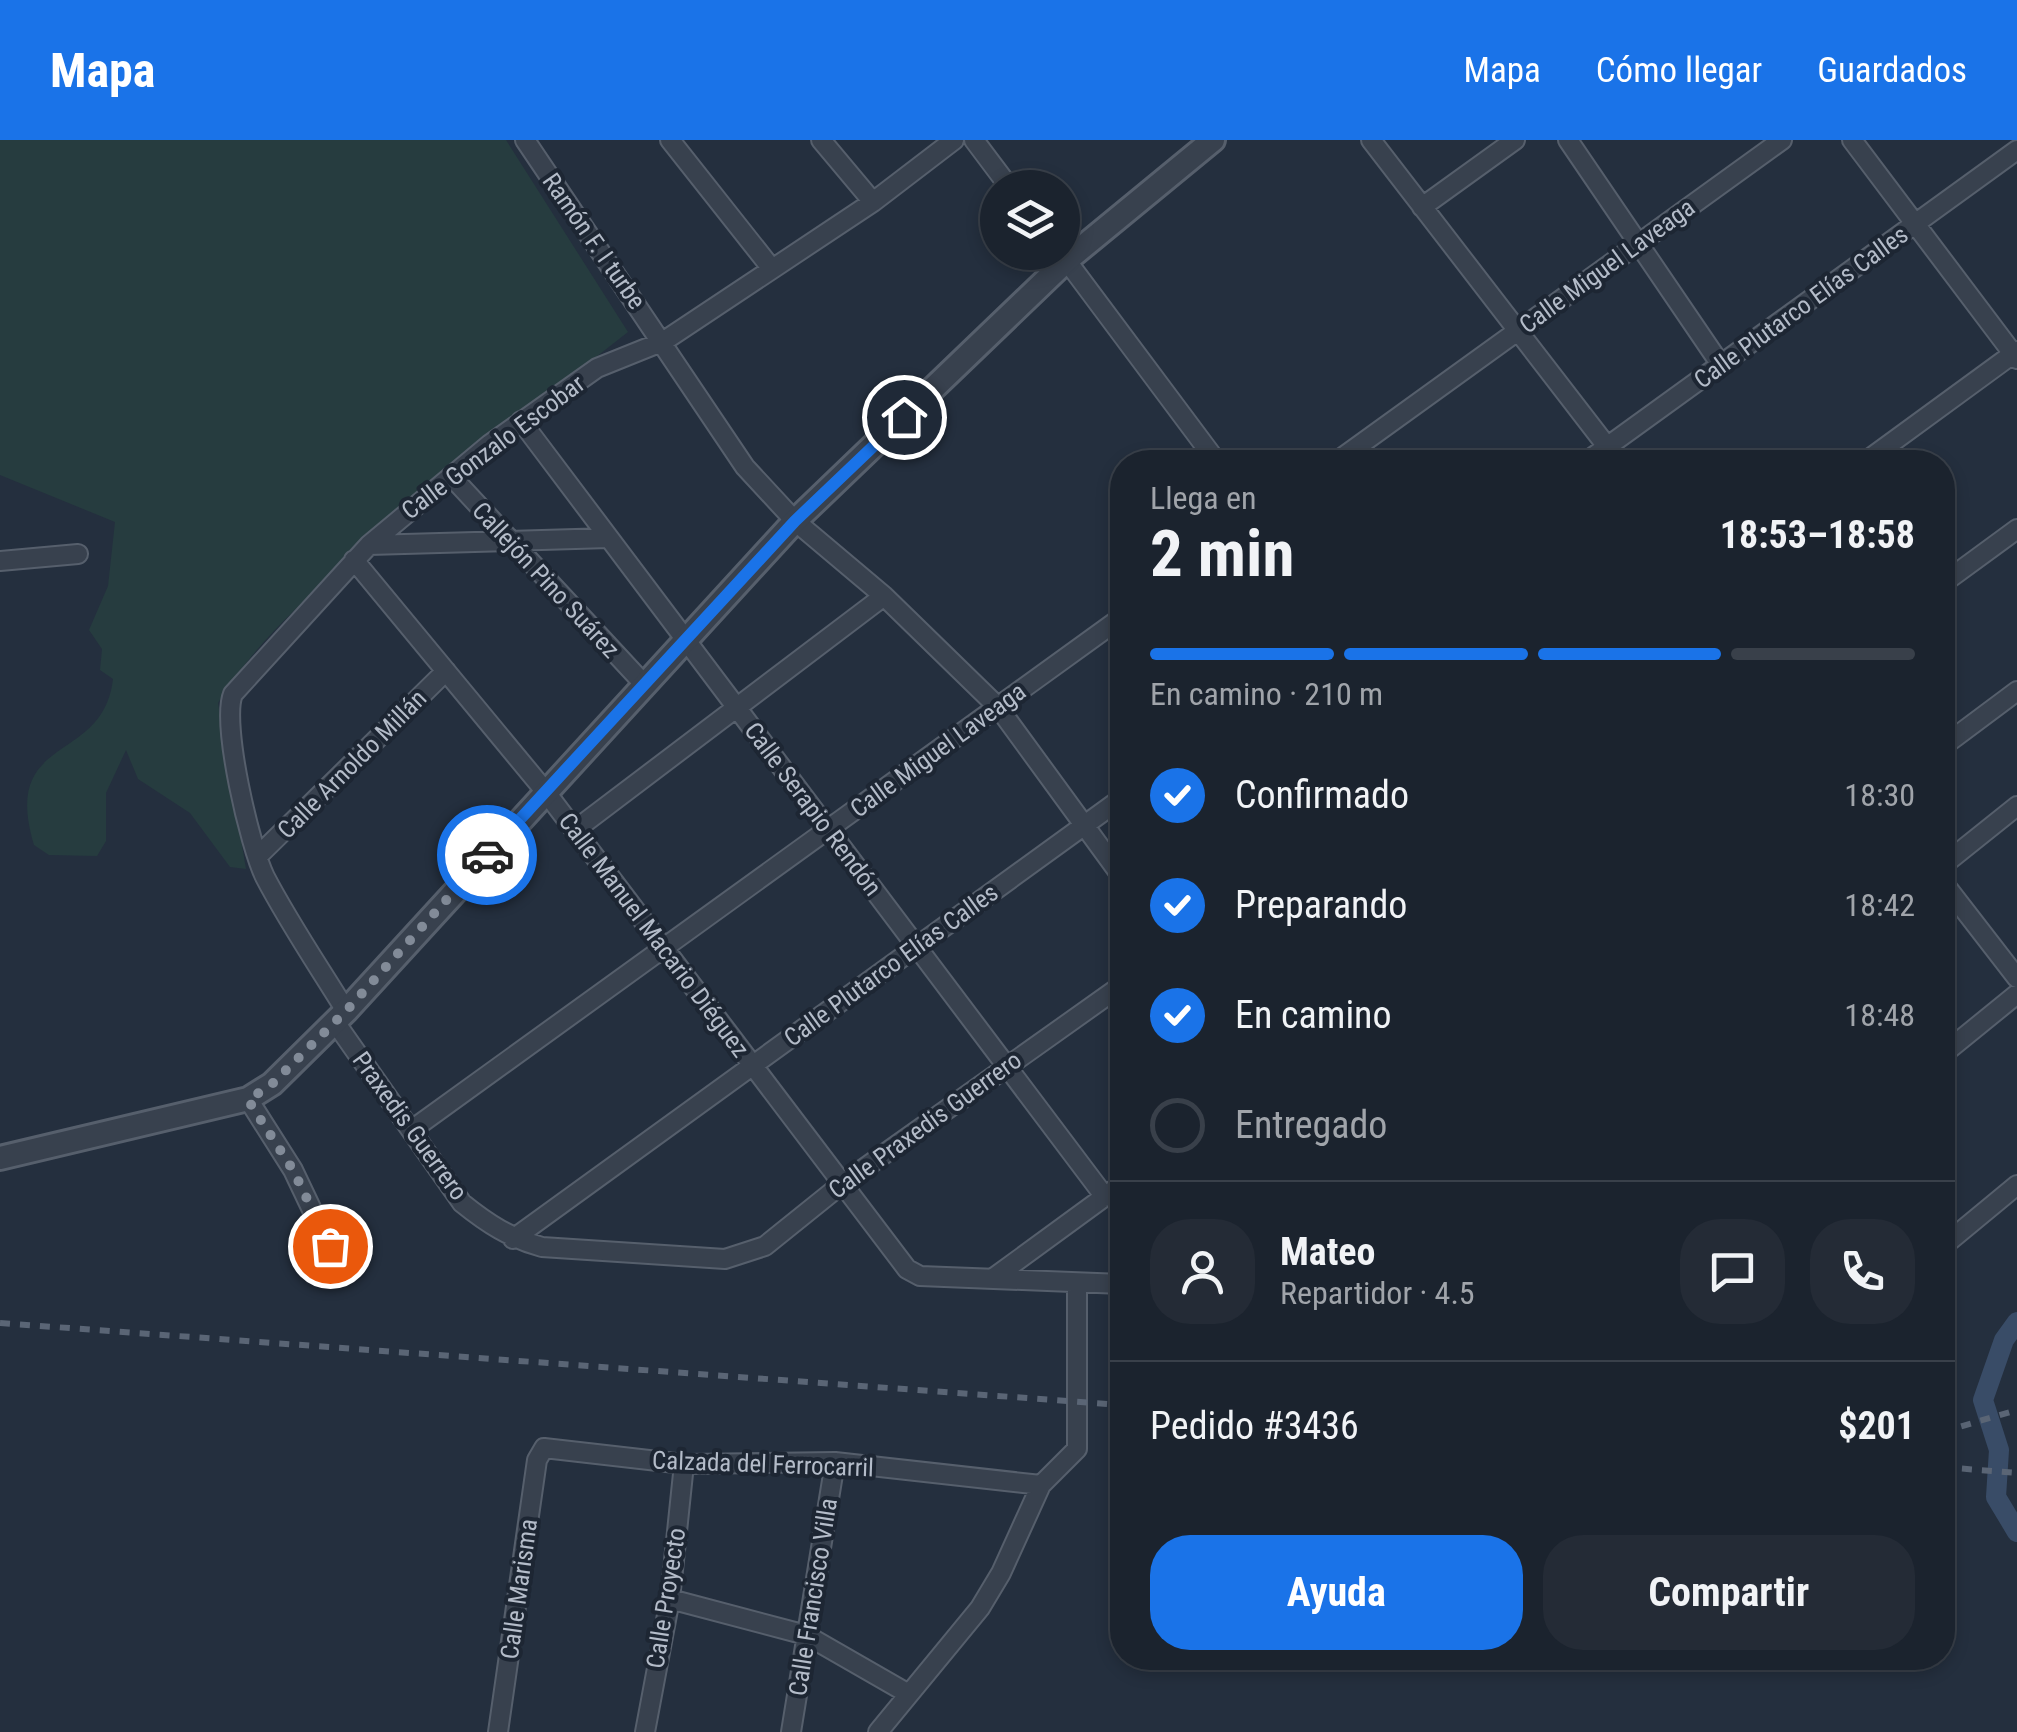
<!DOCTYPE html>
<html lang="es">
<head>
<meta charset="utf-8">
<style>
  body { margin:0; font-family:"Roboto Condensed",sans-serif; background:#242b36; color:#f1f3f6; height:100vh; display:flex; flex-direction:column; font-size:38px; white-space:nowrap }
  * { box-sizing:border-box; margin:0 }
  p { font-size:32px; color:#a0a4aa }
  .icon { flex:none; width:55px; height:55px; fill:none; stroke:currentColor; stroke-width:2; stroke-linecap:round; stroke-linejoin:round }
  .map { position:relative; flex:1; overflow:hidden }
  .sheet { position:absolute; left:1110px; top:310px; width:845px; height:1220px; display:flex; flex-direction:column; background:#1b232e; border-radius:40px; box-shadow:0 5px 15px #0003,0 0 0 2px #39404a }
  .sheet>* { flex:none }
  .tools { position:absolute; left:980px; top:30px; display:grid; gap:20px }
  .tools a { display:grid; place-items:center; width:100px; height:100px; border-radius:50%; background:#1b232e; box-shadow:0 5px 15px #0003,0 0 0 2px #39404a; font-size:50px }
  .pin { position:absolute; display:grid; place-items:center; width:85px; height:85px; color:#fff; margin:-42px; border:5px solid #fff; border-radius:50%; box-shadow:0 2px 10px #0007 }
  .courier { position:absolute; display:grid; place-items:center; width:100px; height:100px; margin:-50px; border:8px solid #1a73e8; border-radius:50%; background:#fff; color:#222; box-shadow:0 2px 12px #0007 }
  .overview em { font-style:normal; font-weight:700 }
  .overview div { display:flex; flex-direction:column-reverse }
  .overview { display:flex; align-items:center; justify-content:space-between; height:170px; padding:0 40px }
  h1 { font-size:65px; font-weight:700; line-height:75px }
  .bar { display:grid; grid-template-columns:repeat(4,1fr); gap:15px 10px; align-content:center; height:120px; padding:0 40px }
  .bar i { height:12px; border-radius:8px; background:#39404a }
  .bar .selected { background:#1a73e8 }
  .bar p { grid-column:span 4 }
  .line { display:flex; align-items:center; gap:25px; padding:0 40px; border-top:2px solid #39404a }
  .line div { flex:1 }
  .round { display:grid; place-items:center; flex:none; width:105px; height:105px; border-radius:40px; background:#242b36 }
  ol { padding:0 40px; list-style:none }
  li { display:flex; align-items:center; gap:30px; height:110px }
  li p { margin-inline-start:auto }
  li .icon { padding:10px; border-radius:50%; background:#1a73e8; color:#fff; stroke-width:4 }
  li:last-child { color:#a0a4aa }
  li i { width:55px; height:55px; border:5px solid #39404a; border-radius:50% }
  .action { display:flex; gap:20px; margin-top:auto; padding:20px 40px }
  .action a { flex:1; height:115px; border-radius:40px; background:#1a73e8; color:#fff; font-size:40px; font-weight:700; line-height:115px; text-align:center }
  .action a+a { background:#242b36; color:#f1f3f6 }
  header { display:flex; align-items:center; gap:60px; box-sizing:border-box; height:140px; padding:0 50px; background:#1a73e8; color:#fff }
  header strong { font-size:48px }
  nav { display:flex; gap:55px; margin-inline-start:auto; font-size:35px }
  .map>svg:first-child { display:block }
</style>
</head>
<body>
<header>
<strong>Mapa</strong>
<nav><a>Mapa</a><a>Cómo llegar</a><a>Guardados</a></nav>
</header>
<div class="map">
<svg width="2017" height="1592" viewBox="0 0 2017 1592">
  <rect width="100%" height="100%" fill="#242f3e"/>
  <path fill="#263c3f" d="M0,0H506L628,192C530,269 430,343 339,428C294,470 250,510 218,563L246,729L230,727L190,673L138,639L126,610L106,653V701L97,716L49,715L34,705C0,592 103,626 113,539L100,530L102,509L89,490L108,446L115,382L0,335Z"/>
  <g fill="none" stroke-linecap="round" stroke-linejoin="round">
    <path stroke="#394c67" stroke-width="20" d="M2017,1182L2004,1200L1983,1260L1999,1310L1996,1357L2017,1392"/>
    <defs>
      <path id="minor" d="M525,0L745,327L795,381L884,456L998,567L1122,737
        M670,0L772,129
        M821,0L873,62
        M974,0L1010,48
        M1371,0L1619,322
        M1568,0L1721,225
        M1852,0L2017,219
        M1422,67L1515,0
        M1061,113L1217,322
        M521,281L1105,1057
        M1336,322L1782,0
        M1586,322L2017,10
        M1865,322L2017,211
        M451,336L643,543
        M369,405L609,398
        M354,420L545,651L907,1129L920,1136L1122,1144
        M0,421L78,414
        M1942,444L2017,389
        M1942,607L2017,551
        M575,690L884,456
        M258,716L446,531
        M1942,726L2017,666
        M1942,741L2017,838
        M346,871C319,827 289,783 265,737C250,707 221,583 233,554L369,405L490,304L597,228L664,201L873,62L954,0
        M335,882L462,1063C488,1084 510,1098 542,1107L725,1119L765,1106L842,1044L1122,845
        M1942,915L2017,854
        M248,959L293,1030L342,1133
        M413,989L1122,477
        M513,1099L1122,658
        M1942,1107L2017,1045
        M992,1139L1122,1044
        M670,1459L806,1495L907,1553
        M498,1592L537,1320L544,1308L684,1324L835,1322L1041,1345
        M645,1592L670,1459L684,1324
        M791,1592L835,1322
        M878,1592L980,1468L1001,1433L1041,1345L1077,1309V1143"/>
      <path id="tertiary" d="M0,1018L248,959L272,944L346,871L795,381L1067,120L1213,0"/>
    </defs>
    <use href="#minor" stroke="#565f6c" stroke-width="22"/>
    <use href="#tertiary" stroke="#565f6c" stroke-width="28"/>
    <use href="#minor" stroke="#38414e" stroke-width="18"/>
    <use href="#tertiary" stroke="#38414e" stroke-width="22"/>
    <path stroke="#5a6575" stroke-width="6" stroke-dasharray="10 10" stroke-linecap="butt" d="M0,1183L1122,1265
      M1942,1292L2017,1270
      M1942,1327L2017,1333"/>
  </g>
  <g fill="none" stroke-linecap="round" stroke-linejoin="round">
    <path stroke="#828b98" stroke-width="10" stroke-dasharray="0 18" d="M330,1106L293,1030L248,960L272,944L346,871L487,715"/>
    <path stroke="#1a73e8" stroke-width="12" d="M487,715L795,381L904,277"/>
  </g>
  <g text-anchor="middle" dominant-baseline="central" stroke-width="8" stroke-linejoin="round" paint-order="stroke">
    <g font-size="25" fill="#b4bcc9" stroke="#1d2633">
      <text transform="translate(594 101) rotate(55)">Ramón F. I turbe</text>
      <text transform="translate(1607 126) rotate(-36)">Calle Miguel Laveaga</text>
      <text transform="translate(1801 167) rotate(-36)">Calle Plutarco Elías Calles</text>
      <text transform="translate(493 307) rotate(-37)">Calle Gonzalo Escobar</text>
      <text transform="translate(546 440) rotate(47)">Callejón Pino Suárez</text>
      <text transform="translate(938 610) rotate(-36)">Calle Miguel Laveaga</text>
      <text transform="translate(352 624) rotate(-45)">Calle Arnoldo Millán</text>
      <text transform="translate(813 669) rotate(53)">Calle Serapio Rendón</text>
      <text transform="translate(654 795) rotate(53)">Calle Manuel Macario Diéguez</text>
      <text transform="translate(891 825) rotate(-36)">Calle Plutarco Elías Calles</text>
      <text transform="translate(925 985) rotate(-36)">Calle Praxedis Guerrero</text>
      <text transform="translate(410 986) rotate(54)">Praxedis Guerrero</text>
      <text transform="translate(763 1324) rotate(2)">Calzada del Ferrocarril</text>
      <text transform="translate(519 1449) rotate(-82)">Calle Marisma</text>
      <text transform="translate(813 1457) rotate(-81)">Calle Francisco Villa</text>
      <text transform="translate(666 1458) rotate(-81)">Calle Proyecto</text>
    </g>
  </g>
</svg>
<div class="tools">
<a><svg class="icon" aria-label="layers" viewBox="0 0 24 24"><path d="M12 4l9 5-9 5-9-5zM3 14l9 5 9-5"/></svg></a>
</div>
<div class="pin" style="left:330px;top:1106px;background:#ea580c"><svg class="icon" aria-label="bag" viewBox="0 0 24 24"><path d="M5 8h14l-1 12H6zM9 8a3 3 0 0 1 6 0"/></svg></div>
<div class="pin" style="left:904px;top:277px;background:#1f2937"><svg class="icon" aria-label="home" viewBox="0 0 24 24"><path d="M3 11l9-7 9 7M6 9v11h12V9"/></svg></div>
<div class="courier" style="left:487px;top:715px"><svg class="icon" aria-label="car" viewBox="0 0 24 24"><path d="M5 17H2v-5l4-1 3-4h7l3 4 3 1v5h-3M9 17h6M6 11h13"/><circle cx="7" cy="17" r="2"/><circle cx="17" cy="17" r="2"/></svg></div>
<section class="sheet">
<div class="overview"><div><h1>2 min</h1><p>Llega en</p></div><em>18:53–18:58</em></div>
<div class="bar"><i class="selected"></i><i class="selected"></i><i class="selected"></i><i></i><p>En camino · 210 m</p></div>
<ol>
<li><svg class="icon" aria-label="check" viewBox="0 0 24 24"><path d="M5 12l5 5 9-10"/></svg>Confirmado<p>18:30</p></li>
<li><svg class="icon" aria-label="check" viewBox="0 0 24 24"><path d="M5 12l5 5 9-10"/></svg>Preparando<p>18:42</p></li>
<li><svg class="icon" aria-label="check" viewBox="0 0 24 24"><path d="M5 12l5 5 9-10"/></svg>En camino<p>18:48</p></li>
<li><i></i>Entregado</li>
</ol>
<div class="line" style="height:180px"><a class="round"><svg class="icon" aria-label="person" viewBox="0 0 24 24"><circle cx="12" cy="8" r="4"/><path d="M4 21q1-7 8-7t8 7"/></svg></a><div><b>Mateo</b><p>Repartidor · 4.5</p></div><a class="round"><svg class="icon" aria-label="chat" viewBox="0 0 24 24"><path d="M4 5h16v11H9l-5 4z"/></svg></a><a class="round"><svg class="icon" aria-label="phone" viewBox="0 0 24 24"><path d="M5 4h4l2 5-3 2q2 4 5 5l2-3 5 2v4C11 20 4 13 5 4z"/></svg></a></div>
<div class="line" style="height:130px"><div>Pedido #3436</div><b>$201</b></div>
<div class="action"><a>Ayuda</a><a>Compartir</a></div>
</section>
</div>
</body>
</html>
